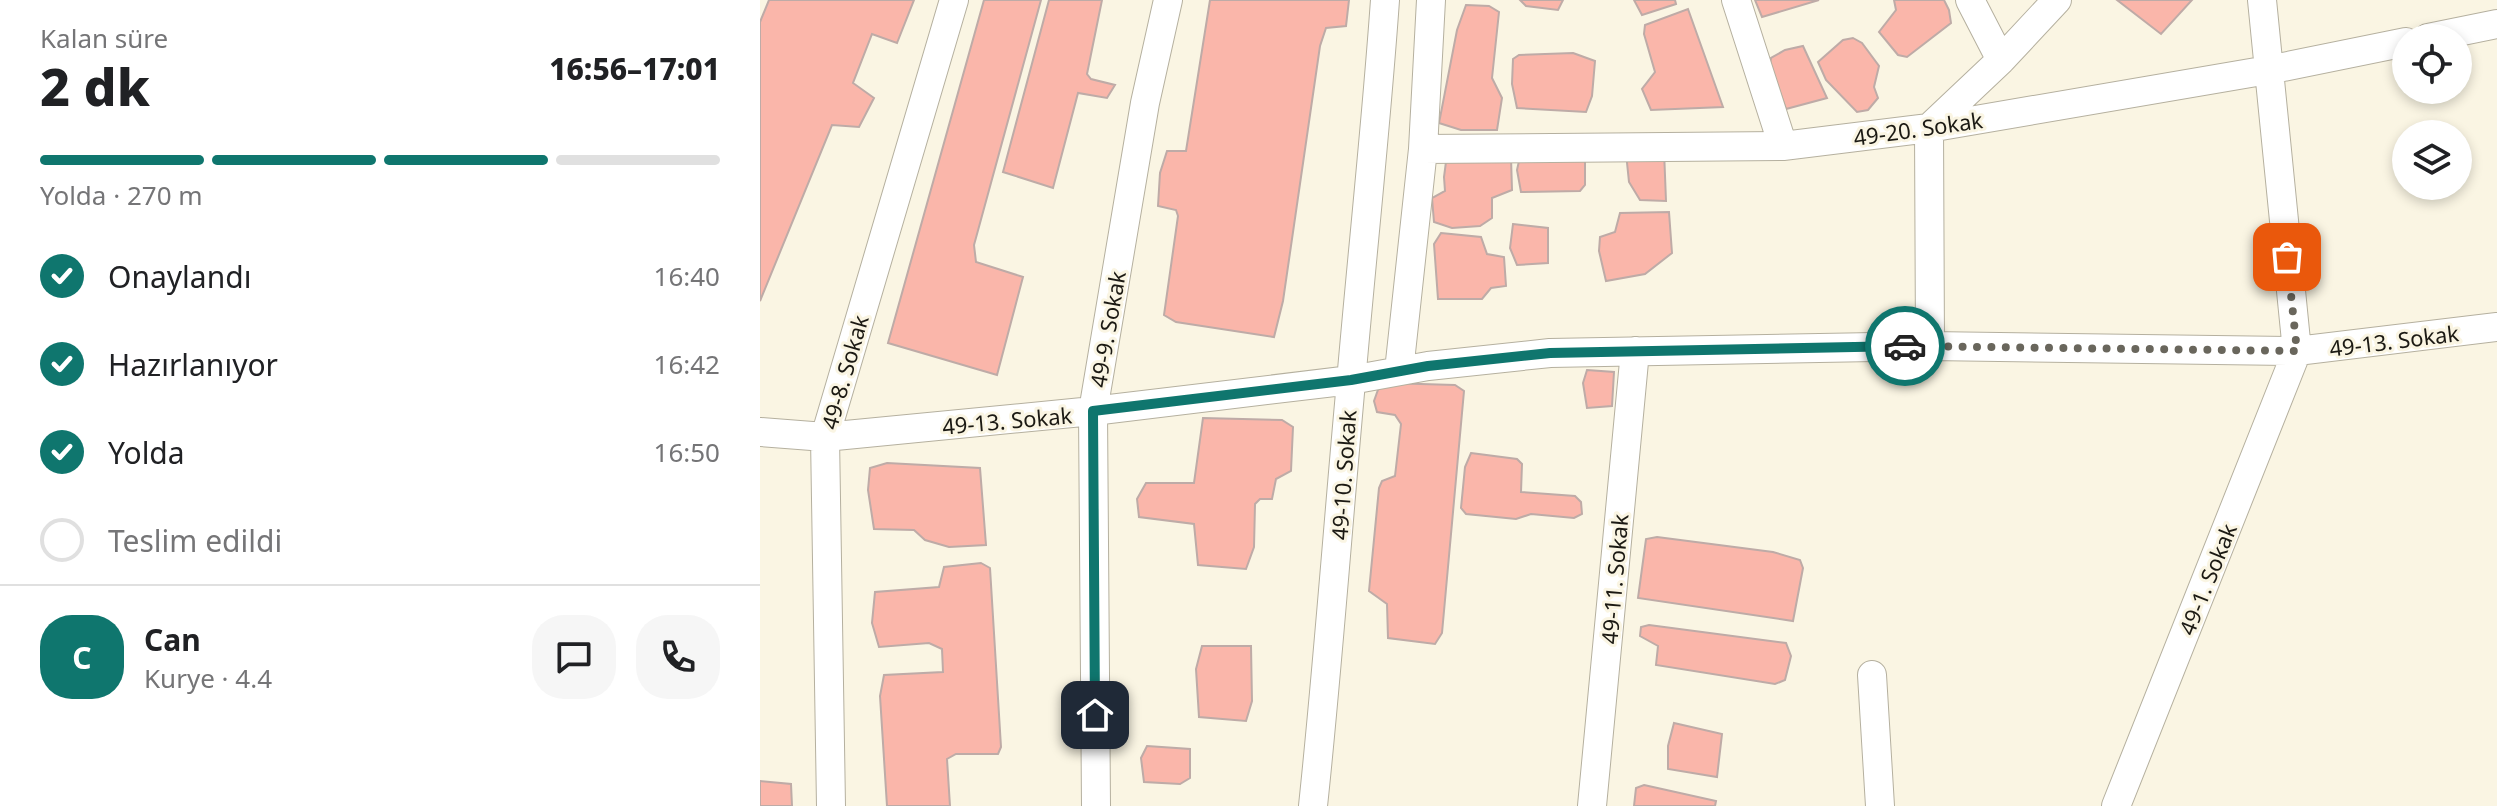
<!DOCTYPE html>
<html lang="tr">
<head>
<meta charset="utf-8">
<style>
  body { margin:0; font-family:"Noto Sans",sans-serif; background:#f6f6f6; color:#202124; height:100vh; display:flex; flex-direction:column; font-size:30px; white-space:nowrap }
  * { box-sizing:border-box; margin:0 }
  p { font-size:26px; color:#757577 }
  .icon { flex:none; width:44px; height:44px; fill:none; stroke:currentColor; stroke-width:2; stroke-linecap:round; stroke-linejoin:round }
  .map { position:relative; flex:1; overflow:hidden }
  .drawer { display:flex; flex-direction:column; background:#fff; width:760px }
  .drawer>* { flex:none }
  .fabs { position:absolute; left:1632px; top:24px; display:grid; gap:16px }
  .fabs a { display:grid; place-items:center; width:80px; height:80px; border-radius:50%; background:#fff; box-shadow:0 4px 12px #0003; font-size:40px }
  .pin { position:absolute; display:grid; place-items:center; width:68px; height:68px; color:#fff; margin:-34px; border-radius:16px; box-shadow:0 4px 12px #0006 }
  .courier { position:absolute; display:grid; place-items:center; width:80px; height:80px; margin:-40px; border:6px solid #0f766e; border-radius:50%; background:#fff; color:#222; box-shadow:0 2px 10px #0007 }
  .summary em { font-style:normal; font-weight:800 }
  .summary div { display:flex; flex-direction:column-reverse }
  .summary { display:flex; align-items:center; justify-content:space-between; height:136px; padding:0 40px }
  h1 { font-size:52px; font-weight:800; line-height:60px }
  .bar { display:grid; grid-template-columns:repeat(4,1fr); gap:12px 8px; align-content:center; height:96px; padding:0 40px }
  .bar i { height:10px; border-radius:6px; background:#e0e0e0 }
  .bar .on { background:#0f766e }
  .bar p { grid-column:span 4 }
  .line { display:flex; align-items:center; gap:20px; padding:0 40px; border-top:2px solid #e0e0e0 }
  .line div { flex:1 }
  .round { display:grid; place-items:center; flex:none; width:84px; height:84px; border-radius:32px; background:#f6f6f6 }
  ol { padding:0 40px; list-style:none }
  li { display:flex; align-items:center; gap:24px; height:88px }
  li p { margin-inline-start:auto }
  li .icon { padding:8px; border-radius:50%; background:#0f766e; color:#fff; stroke-width:4 }
  li:last-child { color:#757577 }
  li i { width:44px; height:44px; border:4px solid #e0e0e0; border-radius:50% }
  main { display:flex; flex:1; min-height:0 }
  .map>svg:first-child { display:block }
</style>
</head>
<body>
<main>
<section class="drawer">
<div class="summary"><div><h1>2 dk</h1><p>Kalan süre</p></div><em>16:56–17:01</em></div>
<div class="bar"><i class="on"></i><i class="on"></i><i class="on"></i><i></i><p>Yolda · 270 m</p></div>
<ol>
<li><svg class="icon" aria-label="check" viewBox="0 0 24 24"><path d="M5 12l5 5 9-10"/></svg>Onaylandı<p>16:40</p></li>
<li><svg class="icon" aria-label="check" viewBox="0 0 24 24"><path d="M5 12l5 5 9-10"/></svg>Hazırlanıyor<p>16:42</p></li>
<li><svg class="icon" aria-label="check" viewBox="0 0 24 24"><path d="M5 12l5 5 9-10"/></svg>Yolda<p>16:50</p></li>
<li><i></i>Teslim edildi</li>
</ol>
<div class="line" style="height:144px"><b class="round" style="background:#0f766e;color:#fff">C</b><div><b>Can</b><p>Kurye · 4.4</p></div><a class="round"><svg class="icon" aria-label="chat" viewBox="0 0 24 24"><path d="M4 5h16v11H9l-5 4z"/></svg></a><a class="round"><svg class="icon" aria-label="phone" viewBox="0 0 24 24"><path d="M5 4h4l2 5-3 2q2 4 5 5l2-3 5 2v4C11 20 4 13 5 4z"/></svg></a></div>
</section>
<div class="map">
<svg width="1737" height="806" viewBox="0 0 1737 806">
  <rect width="100%" height="100%" fill="#faf5e3"/>
  <path fill="#fab6aa" stroke="#beaba7" stroke-width="2" d="M9,0H154L137,43L112,34L93,83L114,98L99,127L72,125L0,301V22Z
    M224,0H281L214,245L216,262L263,277L237,375L128,343Z
    M289,0H342L327,74L331,79L355,85L347,98L318,93L293,188L243,172Z
    M450,0H589L586,26L566,28L560,46L523,301L514,337L416,322L404,315L418,216L416,210L398,206L400,173L407,151H426Z
    M760,0H803L798,10L766,6Z
    M874,0H915L916,4L882,15Z
    M995,0H1059L1002,17Z
    M1134,0H1184L1189,10L1191,23L1147,57L1138,55L1119,32L1136,10Z
    M1357,0H1432L1401,34Z
    M706,5L729,6L739,12L732,78L742,98L737,130H701L679,123L697,30Z
    M928,9L963,107L891,110L882,89L895,72L884,34L885,25Z
    M1093,38L1102,43L1119,66L1114,87L1118,98L1108,110L1097,112L1066,80L1058,62L1083,40Z
    M1043,46L1067,98L1026,109L1010,64L1011,58L1025,50Z
    M813,53L835,61L832,96L826,112L757,108L752,84L753,59L759,55Z
    M904,150L906,201L880,200L869,182L866,153Z
    M825,151V185L820,191L761,192L757,170L761,152Z
    M687,154L751,157L752,190L732,198V218L720,226L692,228L674,222L672,198L685,191L684,177Z
    M909,212L912,253L885,274L846,281L839,251L840,237L855,232L860,213Z
    M753,224L788,228V263L757,265L750,248Z
    M681,233L721,237L727,254L744,257L746,286L731,288L722,299H678L674,244Z
    M827,370L854,372L852,406L827,408L823,383Z
    M626,383L695,385L704,391L682,633L675,644L628,638L627,604L609,591L619,488L622,481L635,476L641,424L635,415L617,412L614,401L619,387Z
    M443,418L522,420L533,427L531,471L516,479L512,499H500L495,504L494,547L486,569L438,565L434,524L379,517L377,499L386,483H434Z
    M711,453L757,459L762,464L761,492L815,496L821,502L822,514L814,518L771,514L756,519L706,514L701,508L705,467Z
    M127,463L220,468L226,545L189,547L165,540L154,530L114,529L108,490L110,468Z
    M897,537L1013,552L1040,560L1043,568L1033,621L878,598L886,539Z
    M221,563L230,568L241,747L238,754H196L187,759L190,806H127L120,696L124,675L183,672L182,649L169,643L119,647L112,623L115,592L179,587L184,567Z
    M889,625L1026,643L1031,656L1025,680L1015,684L896,665L898,646L880,636L881,627Z
    M442,646H491L492,701L486,721L439,717L436,669Z
    M914,723L962,734L957,777L908,769V746Z
    M387,746L430,749V778L420,784L384,782L381,758Z
    M0,781L31,784L32,806H0Z
    M884,785L956,801L955,806H874L876,788Z"/>
  <g fill="none" stroke-linecap="round" stroke-linejoin="round">
    <defs>
      <path id="street" d="M976,0L1023,146
        M1210,0L1241,60
        M1668,38L1737,24
        M663,149L1023,146L1169,128L1508,70L1646,42
        M1170,346L1169,128L1241,60L1297,0
        M639,371L663,149L671,0
        M0,432L65,437L333,411L591,380L668,366L790,353L1170,346L1537,351L1737,327
        M1112,675L1120,806
        M71,806L65,437L194,0
        M336,806L333,411L385,103L408,0
        M553,806C568,665 578,523 591,382C602,254 616,128 625,0
        M832,806L875,351
        M1356,806L1537,351L1502,0"/>
    </defs>
    <use href="#street" stroke="#b5b09f" stroke-width="30"/>
    <use href="#street" stroke="#fff" stroke-width="28"/>
  </g>
  <g fill="none" stroke-linecap="round" stroke-linejoin="round">
    <path stroke="#69665c" stroke-width="8" stroke-dasharray="0 14.4" d="M1145,346L1537,351L1527,257"/>
    <path stroke="#0f766e" stroke-width="10" d="M335,715L333,411L591,380L668,366L790,353L1145,346"/>
  </g>
  <g text-anchor="middle" dominant-baseline="central" stroke-width="6" stroke-linejoin="round" paint-order="stroke">
    <g font-size="22" fill="#1b1913" stroke="#faf5e3">
      <text transform="translate(1158 128) rotate(-8)">49-20. Sokak</text>
      <text transform="translate(347 329) rotate(-80)">49-9. Sokak</text>
      <text transform="translate(1634 340) rotate(-7)">49-13. Sokak</text>
      <text transform="translate(84 372) rotate(-74)">49-8. Sokak</text>
      <text transform="translate(247 420) rotate(-5)">49-13. Sokak</text>
      <text transform="translate(583 475) rotate(-86)">49-10. Sokak</text>
      <text transform="translate(854 579) rotate(-85)">49-11. Sokak</text>
      <text transform="translate(1447 579) rotate(-68)">49-1. Sokak</text>
    </g>
  </g>
</svg>
<div class="fabs">
<a><svg class="icon" aria-label="locate" viewBox="0 0 24 24"><circle cx="12" cy="12" r="6"/><path d="M12 2v4M12 18v4M2 12h4M18 12h4"/></svg></a>
<a><svg class="icon" aria-label="layers" viewBox="0 0 24 24"><path d="M12 4l9 5-9 5-9-5zM3 14l9 5 9-5"/></svg></a>
</div>
<div class="pin" style="left:1527px;top:257px;background:#ea580c"><svg class="icon" aria-label="bag" viewBox="0 0 24 24"><path d="M5 8h14l-1 12H6zM9 8a3 3 0 0 1 6 0"/></svg></div>
<div class="pin" style="left:335px;top:715px;background:#1f2937"><svg class="icon" aria-label="home" viewBox="0 0 24 24"><path d="M3 11l9-7 9 7M6 9v11h12V9"/></svg></div>
<div class="courier" style="left:1145px;top:346px"><svg class="icon" aria-label="car" viewBox="0 0 24 24"><path d="M5 17H2v-5l4-1 3-4h7l3 4 3 1v5h-3M9 17h6M6 11h13"/><circle cx="7" cy="17" r="2"/><circle cx="17" cy="17" r="2"/></svg></div>
</div>
</main>
</body>
</html>
